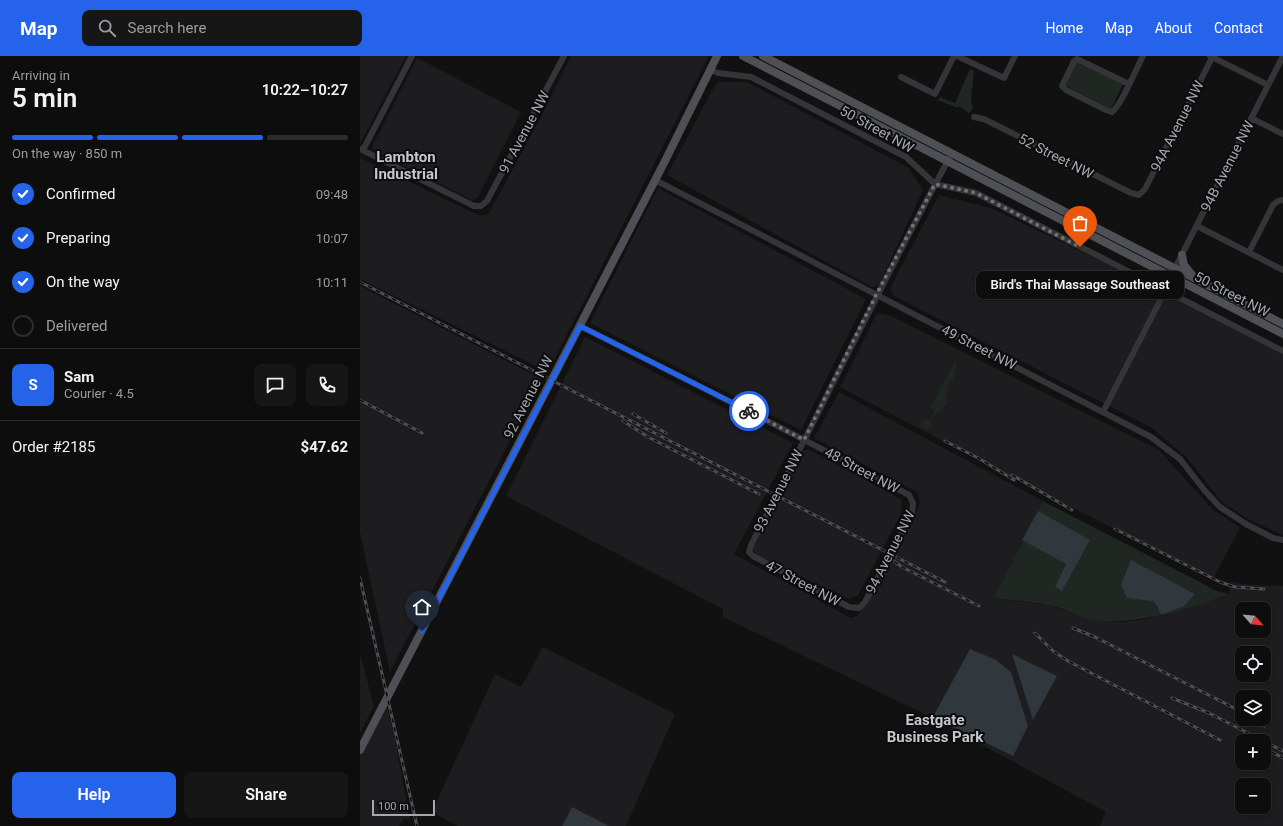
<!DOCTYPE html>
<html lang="en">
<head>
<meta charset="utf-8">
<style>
  body { margin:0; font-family:Roboto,sans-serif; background:#161617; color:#f1f3f6; height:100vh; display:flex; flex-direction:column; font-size:15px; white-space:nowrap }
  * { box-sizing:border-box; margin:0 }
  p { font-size:13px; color:#9a9c9e }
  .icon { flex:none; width:22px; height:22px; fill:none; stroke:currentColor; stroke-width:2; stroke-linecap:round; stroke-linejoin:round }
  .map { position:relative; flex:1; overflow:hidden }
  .side { display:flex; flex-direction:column; background:#0d0d0e; width:360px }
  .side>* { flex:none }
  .needle { width:26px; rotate:117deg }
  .tools { position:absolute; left:875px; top:546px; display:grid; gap:8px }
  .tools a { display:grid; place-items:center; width:36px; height:36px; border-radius:8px; background:#0d0d0e; box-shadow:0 2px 6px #0003,0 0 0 1px #2d2d2e; font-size:20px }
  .scale { position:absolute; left:12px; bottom:10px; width:63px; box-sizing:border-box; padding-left:4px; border:2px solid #a4a8b1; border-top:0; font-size:11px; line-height:14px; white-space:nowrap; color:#a4a8b1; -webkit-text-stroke:3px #0c0c0d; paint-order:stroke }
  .pin { position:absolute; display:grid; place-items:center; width:34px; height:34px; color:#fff; margin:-41px -17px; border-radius:50% 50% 50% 0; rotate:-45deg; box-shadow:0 0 4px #0007 }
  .pin .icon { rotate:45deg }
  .courier { position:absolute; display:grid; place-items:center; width:40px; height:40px; margin:-20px; border:3px solid #2563eb; border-radius:50%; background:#fff; color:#222; box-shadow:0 1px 5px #0007 }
  .bubble { position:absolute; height:28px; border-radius:8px; background:#0d0d0e; box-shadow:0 2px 6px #0003,0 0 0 1px #2d2d2e; font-size:13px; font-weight:600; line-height:28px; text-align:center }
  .summary em { font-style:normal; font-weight:600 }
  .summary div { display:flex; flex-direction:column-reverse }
  .summary { display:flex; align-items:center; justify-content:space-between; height:68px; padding:0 12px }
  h1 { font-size:26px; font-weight:600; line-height:30px }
  .bar { display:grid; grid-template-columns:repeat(4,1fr); gap:6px 4px; align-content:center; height:48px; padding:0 12px }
  .bar i { height:5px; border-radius:3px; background:#2d2d2e }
  .bar .selected { background:#2563eb }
  .bar p { grid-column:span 4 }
  .line { display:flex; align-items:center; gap:10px; padding:0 12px; border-top:1px solid #2d2d2e }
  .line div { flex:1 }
  .round { display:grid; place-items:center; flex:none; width:42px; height:42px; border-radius:8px; background:#161617 }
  ol { padding:0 12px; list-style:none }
  li { display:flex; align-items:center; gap:12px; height:44px }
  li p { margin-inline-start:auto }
  li .icon { padding:4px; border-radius:50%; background:#2563eb; color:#fff; stroke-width:4 }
  li:last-child { color:#9a9c9e }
  li i { width:22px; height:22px; border:2px solid #2d2d2e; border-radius:50% }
  .primary-button { display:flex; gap:8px; margin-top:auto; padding:8px 12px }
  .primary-button a { flex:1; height:46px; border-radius:8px; background:#2563eb; color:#fff; font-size:16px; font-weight:600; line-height:46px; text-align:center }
  .primary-button a+a { background:#161617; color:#f1f3f6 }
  header { display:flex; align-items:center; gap:24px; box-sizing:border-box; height:56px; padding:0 20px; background:#2563eb; color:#fff }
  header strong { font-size:19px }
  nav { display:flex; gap:22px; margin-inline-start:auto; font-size:14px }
  .search { width:280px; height:36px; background:#161617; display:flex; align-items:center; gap:10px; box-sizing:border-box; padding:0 14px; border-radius:8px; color:#9a9c9e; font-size:15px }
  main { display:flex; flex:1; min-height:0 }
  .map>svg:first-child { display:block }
</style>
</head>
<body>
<header>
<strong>Map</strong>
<div class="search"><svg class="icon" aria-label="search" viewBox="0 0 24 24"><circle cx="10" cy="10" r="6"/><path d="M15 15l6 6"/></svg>Search here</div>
<nav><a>Home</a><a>Map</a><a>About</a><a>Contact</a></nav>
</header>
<main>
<section class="side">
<div class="summary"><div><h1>5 min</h1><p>Arriving in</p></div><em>10:22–10:27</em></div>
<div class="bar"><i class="selected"></i><i class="selected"></i><i class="selected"></i><i></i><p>On the way · 850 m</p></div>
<ol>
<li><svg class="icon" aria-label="check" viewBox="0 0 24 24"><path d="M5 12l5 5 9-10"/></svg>Confirmed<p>09:48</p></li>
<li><svg class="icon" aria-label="check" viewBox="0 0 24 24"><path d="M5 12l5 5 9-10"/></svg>Preparing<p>10:07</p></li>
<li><svg class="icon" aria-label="check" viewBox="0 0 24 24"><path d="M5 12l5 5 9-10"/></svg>On the way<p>10:11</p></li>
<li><i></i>Delivered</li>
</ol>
<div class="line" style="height:72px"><b class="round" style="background:#2563eb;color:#fff">S</b><div><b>Sam</b><p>Courier · 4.5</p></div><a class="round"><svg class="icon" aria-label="chat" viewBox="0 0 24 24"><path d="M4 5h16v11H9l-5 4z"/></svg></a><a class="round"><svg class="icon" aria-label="phone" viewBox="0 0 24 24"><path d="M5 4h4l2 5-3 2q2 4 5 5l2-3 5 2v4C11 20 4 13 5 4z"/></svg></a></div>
<div class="line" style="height:52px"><div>Order #2185</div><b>$47.62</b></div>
<div class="primary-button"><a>Help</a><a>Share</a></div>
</section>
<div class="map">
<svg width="923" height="770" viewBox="0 0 923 770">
  <rect width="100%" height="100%" fill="#111112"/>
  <path fill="#1d1d1f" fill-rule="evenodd" d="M0,0H46L1,86H0Z
    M211,0H347L348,2L188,316L0,223V102L118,159H128L181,61Z
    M57,2L161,56L118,141L112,144L11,93Z
    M357,26H387L549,112L563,134L519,229L512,231L307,119Z
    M298,132L506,243L441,374L230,267Z
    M579,139L631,152L923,292V479L888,463L861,445L827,402L792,372L534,240L530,232Z
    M0,230L182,323L30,616L0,476Z
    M517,257L529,259L799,394L853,454L880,471L853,523L609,399L480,331Z
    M225,281L433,387L374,498L491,562L498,559L553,464L560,447L558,437L454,382L479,336L683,445L634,542L687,549L712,556L726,562L761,566L791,562L860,542L869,538L871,526L891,529L923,530V770H740L746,756L569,660L363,561V553L146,440ZM882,553H904V575H882ZM882,597H904V619H882ZM882,641H904V663H882ZM882,685H904V707H882ZM882,729H904V751H882Z
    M448,393L541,443L542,456L498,539L488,543L395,499L393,492L443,395Z
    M183,591L315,658L266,770H98L72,756L135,618L161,631Z
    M0,598L14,650L0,677Z
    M27,652L34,677L50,765L44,762L39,770H0V700Z"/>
  <path fill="#202621" d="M716,5L763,28L751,53L704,29Z
    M610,13L614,15L611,43L613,53L609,57L599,50L598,52L578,44L580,41L595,47Z
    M594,307L597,308L594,321L592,323L594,325H589L588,335H585L587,337L585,344L587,347L580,356L578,355L576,358H574L572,362L574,364L572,363L570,366L573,368L570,374L560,370L565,363L569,365L575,354L570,352Z
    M683,445L857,535L869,538C833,553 763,573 726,562C717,560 709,554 700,552C679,546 656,545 634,542Z"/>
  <path fill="#30373d" d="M678,455L730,484L702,535L695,531L706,508L662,484Z
    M771,504L835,538L824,550L804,558L800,557L798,551L793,545L767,542L761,529Z
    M610,593L636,604L651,616L668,670L653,700L573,661Z
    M652,598L697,620L673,664Z
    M212,751L249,770H202Z"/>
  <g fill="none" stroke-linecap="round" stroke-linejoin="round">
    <path stroke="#343539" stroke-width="6" d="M597,0L644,22L655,0
      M850,0L908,29
      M350,14L358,17L391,21L546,101L575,128L616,137L923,295
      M541,21L575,38L594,0
      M769,28L717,3L714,5L702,30L706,34L746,54L752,56C761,50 777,11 783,0
      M614,61L624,63L771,137L779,139L785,133L853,0
      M891,62L923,78
      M0,93L114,150H121L127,145L204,0
      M3,94L52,0
      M295,124L791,381L820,403L845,435L860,451L886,468L913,482L923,484
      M837,170L923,214
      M889,196L913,149L918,145L923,144
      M813,216L923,0
      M220,270C330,325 440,381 549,439L553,447L552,457L505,546L499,552L489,551L393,500L389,496L392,487C459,357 522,226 592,97
      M743,356L805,235"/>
    <path stroke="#4f5055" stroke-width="8" d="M383,0L923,278
      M403,0L923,268
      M822,199L824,209L833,220
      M0,694L305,105L357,0"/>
    <defs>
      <path id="rail" d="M0,226L585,526
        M0,344L62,377
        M273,358L306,377
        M263,365L288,381L399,438
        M585,385L620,403L654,424
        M652,419L712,454
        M755,473L860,526L875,531L904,533
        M527,500L542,511L619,550
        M0,522L57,770
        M713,572L735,581L882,656
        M675,577L693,595L708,605L860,684
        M812,642L849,657L923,695
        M890,663L904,670
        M904,692L923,702"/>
    </defs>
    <use href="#rail" stroke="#4e4f53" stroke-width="3"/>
    <use href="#rail" stroke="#0c0c0d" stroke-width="1.5" stroke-dasharray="4.5" stroke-linecap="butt"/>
  </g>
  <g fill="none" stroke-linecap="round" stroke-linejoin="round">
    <path stroke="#717379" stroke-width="4" stroke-dasharray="0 7.2" d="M389,355L444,384L516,239L575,128L616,137L720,191"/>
    <path stroke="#2563eb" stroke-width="5" d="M62,575L220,270L389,355"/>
  </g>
  <g text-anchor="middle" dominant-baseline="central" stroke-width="4" stroke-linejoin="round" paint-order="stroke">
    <g font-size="14" fill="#a4a8b1" stroke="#0c0c0d">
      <text transform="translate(817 70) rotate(-63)">94A Avenue NW</text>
      <text transform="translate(517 73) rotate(29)">50 Street NW</text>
      <text transform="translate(164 76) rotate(-62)">91 Avenue NW</text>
      <text transform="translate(696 100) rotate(27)">52 Street NW</text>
      <text transform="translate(867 110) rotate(-63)">94B Avenue NW</text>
      <text transform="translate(872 238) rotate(27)">50 Street NW</text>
      <text transform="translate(619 291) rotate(27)">49 Street NW</text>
      <text transform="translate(168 341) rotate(-63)">92 Avenue NW</text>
      <text transform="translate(502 414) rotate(28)">48 Street NW</text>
      <text transform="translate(418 435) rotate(-63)">93 Avenue NW</text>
      <text transform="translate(530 496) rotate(-63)">94 Avenue NW</text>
      <text transform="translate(443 527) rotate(28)">47 Street NW</text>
    </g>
    <g font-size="15" font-weight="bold" fill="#c4c7ce" stroke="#0c0c0d">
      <text x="46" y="101">Lambton<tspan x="46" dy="17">Industrial</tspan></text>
      <text x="575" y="664">Eastgate<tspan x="575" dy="17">Business Park</tspan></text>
    </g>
  </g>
</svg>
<div class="tools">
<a><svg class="needle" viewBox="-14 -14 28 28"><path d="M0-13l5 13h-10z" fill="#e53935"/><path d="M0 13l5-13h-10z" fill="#9a9c9e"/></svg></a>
<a><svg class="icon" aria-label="locate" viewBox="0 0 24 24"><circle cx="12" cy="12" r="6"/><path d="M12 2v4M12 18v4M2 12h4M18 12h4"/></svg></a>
<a><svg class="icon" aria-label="layers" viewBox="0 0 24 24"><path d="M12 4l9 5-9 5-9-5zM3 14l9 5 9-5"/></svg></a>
<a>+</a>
<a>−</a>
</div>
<div class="scale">100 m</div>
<div class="pin" style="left:720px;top:191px;background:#ea580c"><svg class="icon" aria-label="bag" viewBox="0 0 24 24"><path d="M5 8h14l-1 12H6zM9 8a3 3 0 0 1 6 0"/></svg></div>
<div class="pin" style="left:62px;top:575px;background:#1f2937"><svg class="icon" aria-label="home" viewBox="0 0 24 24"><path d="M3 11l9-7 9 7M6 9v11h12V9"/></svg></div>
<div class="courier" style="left:389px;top:355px"><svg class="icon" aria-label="bike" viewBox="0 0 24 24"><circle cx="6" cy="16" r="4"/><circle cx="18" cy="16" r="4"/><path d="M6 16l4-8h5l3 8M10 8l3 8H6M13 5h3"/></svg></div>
<div class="bubble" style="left:616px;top:215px;width:208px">Bird's Thai Massage Southeast</div>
</div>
</main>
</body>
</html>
